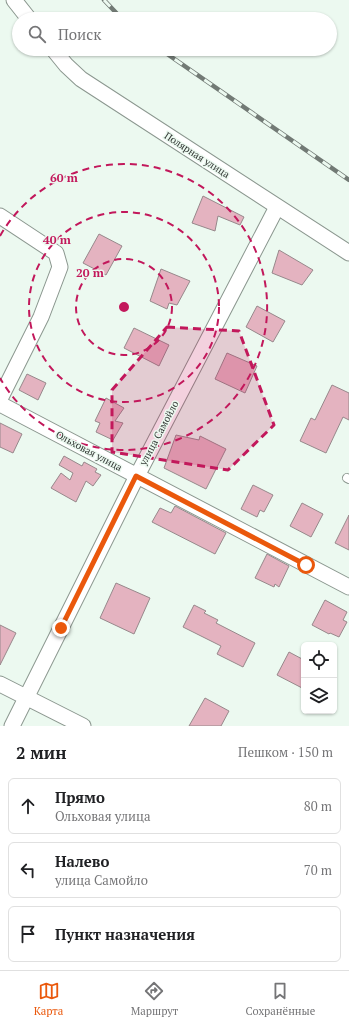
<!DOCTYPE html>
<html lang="ru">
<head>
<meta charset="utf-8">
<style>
  :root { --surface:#fff; --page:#f2f2f2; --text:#202124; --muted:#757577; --line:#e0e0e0; --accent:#ea580c }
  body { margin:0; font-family:"PT Serif",serif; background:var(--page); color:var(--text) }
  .controls { position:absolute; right:12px; bottom:12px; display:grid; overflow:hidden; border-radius:6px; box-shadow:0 1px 3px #0004 }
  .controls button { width:36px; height:36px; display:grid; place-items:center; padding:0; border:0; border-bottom:1px solid var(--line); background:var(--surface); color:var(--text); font:20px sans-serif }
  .stop { position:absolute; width:12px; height:12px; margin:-9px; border:3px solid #ea580c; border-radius:50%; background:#fff }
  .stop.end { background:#ea580c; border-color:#fff; box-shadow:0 1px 4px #0008 }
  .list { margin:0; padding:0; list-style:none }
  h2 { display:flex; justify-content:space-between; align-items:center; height:52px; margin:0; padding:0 16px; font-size:17px }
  h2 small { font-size:13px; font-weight:400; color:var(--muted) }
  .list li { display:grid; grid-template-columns:26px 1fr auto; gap:12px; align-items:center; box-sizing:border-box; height:56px; margin:0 8px 8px; padding:0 8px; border:1px solid var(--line); border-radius:6px }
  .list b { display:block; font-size:15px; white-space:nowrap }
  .list p { margin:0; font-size:13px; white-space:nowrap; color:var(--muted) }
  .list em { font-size:13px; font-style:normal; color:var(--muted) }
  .icon { flex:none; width:22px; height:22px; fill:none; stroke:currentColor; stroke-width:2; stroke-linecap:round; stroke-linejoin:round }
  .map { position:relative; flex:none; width:349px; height:726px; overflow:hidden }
  .search { position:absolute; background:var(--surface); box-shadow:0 1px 3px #0004; left:12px; right:12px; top:12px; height:44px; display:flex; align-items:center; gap:10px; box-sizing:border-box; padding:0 14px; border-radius:22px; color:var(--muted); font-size:15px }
  .sheet { height:244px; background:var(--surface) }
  nav { display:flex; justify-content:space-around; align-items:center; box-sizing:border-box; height:56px; border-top:1px solid var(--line); background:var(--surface); font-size:11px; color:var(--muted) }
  nav a { display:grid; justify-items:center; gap:2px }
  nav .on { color:var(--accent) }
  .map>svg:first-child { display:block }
  .building { fill:#e4b3c0; stroke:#97888b }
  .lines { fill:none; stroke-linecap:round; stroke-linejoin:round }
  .service-casing { stroke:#8b978f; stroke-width:10 }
  .minor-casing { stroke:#8b978f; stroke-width:17 }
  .service { stroke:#fff; stroke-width:8 }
  .minor { stroke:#fff; stroke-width:15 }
  .rail-casing { stroke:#727a75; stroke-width:4.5 }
  .rail { stroke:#ecf9f0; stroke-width:3; stroke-dasharray:9; stroke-linecap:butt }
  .route { stroke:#ea580c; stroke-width:5 }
  .marked { fill:#c2185b; fill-opacity:0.2; stroke:#c2185b; stroke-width:3; stroke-dasharray:8 5; stroke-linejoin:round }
  .ring { fill:none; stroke:#c2185b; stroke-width:2; stroke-dasharray:7 5 }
  .labels { text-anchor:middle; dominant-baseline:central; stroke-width:3; stroke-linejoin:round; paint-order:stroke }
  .street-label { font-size:10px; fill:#303532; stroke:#ecf9f0 }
  .centre { fill:#c2185b; stroke:#ecf9f0; stroke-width:2 }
  .ring-label { font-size:12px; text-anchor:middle; font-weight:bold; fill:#c2185b; stroke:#ecf9f0; stroke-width:3; stroke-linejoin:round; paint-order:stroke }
</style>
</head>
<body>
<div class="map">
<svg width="349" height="726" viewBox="0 0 349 726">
  <rect width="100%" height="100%" fill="#ecf9f0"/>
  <g class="building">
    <polygon points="203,196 244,217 240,225 218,216 215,231 192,223"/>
    <polygon points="99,234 122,246 106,275 83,263"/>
    <polygon points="279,250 313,270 302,285 272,273"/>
    <polygon points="161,269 190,281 177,305 169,303 167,309 150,301"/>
    <polygon points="257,306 285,321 273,342 246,327"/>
    <polygon points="134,328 169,345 159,366 124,348"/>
    <polygon points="227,353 257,366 245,393 215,379"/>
    <polygon points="27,374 46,383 38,400 19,390"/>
    <polygon points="332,385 349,393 349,420 343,417 326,453 300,441 311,418 315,420"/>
    <polygon points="106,398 124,408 115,421 123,423 113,440 96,432 100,423 95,421"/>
    <polygon points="0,423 22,434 13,453 0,447"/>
    <polygon points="176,435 199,440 200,436 226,449 206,489 164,468"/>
    <polygon points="64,456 82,466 84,462 97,469 95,472 101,475 93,486 86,481 76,502 51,488 61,473 70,480 73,473 59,465"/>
    <polygon points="253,485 273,495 264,512 260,510 257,517 241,509"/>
    <polygon points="302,503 323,514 311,537 290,526"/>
    <polygon points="175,506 226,533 215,554 152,522 160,508 171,513"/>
    <polygon points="349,515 349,550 335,543"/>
    <polygon points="267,554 289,566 279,587 275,584 274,587 255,578"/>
    <polygon points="116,583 150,598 134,634 100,618"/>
    <polygon points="325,600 347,612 343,620 347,622 339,637 330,633 329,634 312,625"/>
    <polygon points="194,605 206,611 204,613 218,620 216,623 255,643 243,667 217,654 221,646 183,627"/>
    <polygon points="0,625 16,633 0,665"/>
    <polygon points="289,652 304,660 304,689 277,675"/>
    <polygon points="205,698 229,711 221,726 189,726"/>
  </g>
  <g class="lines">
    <g class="service-casing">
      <polyline id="service" points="347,478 349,479"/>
    </g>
    <g class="minor-casing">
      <g id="minor">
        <polyline points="14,0 29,19"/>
        <polyline points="53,49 66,65 81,79 349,253"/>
        <polyline points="0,216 56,253 60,267 41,317 0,399"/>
        <polyline points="0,404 349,587"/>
        <polyline points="0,684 83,726"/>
        <polyline points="12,726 137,476 277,207"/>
      </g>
    </g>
    <use href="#service" class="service"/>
    <use href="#minor" class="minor"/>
    <g class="rail-casing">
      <g id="rail">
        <polyline points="104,0 122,19"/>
        <polyline points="160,49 349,180"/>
      </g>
    </g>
    <use href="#rail" class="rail"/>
  </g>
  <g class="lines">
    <polyline class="route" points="61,628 136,476 306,565"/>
  </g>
  <path class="marked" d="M167,327L239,331L274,425L228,470L112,452V390Z"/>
  <g class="ring">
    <circle cx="124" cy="307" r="48"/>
    <circle cx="124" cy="307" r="95"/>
    <path d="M0 236A143 143 0 1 1 0 378"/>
  </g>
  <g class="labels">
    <g class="street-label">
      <text transform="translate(197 155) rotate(33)">Полярная улица</text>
      <text transform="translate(159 433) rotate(-62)">улица Самойло</text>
      <text transform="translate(89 451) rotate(28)">Ольховая улица</text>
    </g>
  </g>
  <circle cx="124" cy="307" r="6" class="centre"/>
  <g class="ring-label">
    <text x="64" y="182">60 m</text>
    <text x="57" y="244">40 m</text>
    <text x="90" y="277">20 m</text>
  </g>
</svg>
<div class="controls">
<button><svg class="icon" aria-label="locate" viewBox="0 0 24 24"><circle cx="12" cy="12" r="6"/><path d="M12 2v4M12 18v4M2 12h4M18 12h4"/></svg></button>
<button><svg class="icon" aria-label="layers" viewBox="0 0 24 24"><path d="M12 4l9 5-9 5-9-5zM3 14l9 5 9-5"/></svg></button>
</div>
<div class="stop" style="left:306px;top:565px"></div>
<div class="stop end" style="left:61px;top:628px"></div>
<div class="search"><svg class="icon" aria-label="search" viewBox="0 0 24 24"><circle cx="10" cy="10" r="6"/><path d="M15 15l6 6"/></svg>Поиск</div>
</div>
<section class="sheet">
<h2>2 мин<small>Пешком · 150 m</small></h2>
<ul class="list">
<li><svg class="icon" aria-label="ahead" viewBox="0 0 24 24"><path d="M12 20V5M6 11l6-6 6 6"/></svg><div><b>Прямо</b><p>Ольховая улица</p></div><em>80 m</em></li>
<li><svg class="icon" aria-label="left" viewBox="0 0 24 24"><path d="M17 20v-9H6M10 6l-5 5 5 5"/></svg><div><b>Налево</b><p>улица Самойло</p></div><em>70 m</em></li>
<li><svg class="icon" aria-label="arrive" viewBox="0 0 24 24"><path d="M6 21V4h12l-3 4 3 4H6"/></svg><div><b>Пункт назначения</b></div></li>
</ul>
</section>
<nav>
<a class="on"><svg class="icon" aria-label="map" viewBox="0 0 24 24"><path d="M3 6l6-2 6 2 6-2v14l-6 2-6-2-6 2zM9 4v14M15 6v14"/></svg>Карта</a>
<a><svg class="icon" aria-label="directions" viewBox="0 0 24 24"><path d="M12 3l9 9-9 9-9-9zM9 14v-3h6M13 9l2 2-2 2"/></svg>Маршрут</a>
<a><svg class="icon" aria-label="saved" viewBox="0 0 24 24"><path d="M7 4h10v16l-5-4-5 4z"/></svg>Сохранённые</a>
</nav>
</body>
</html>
